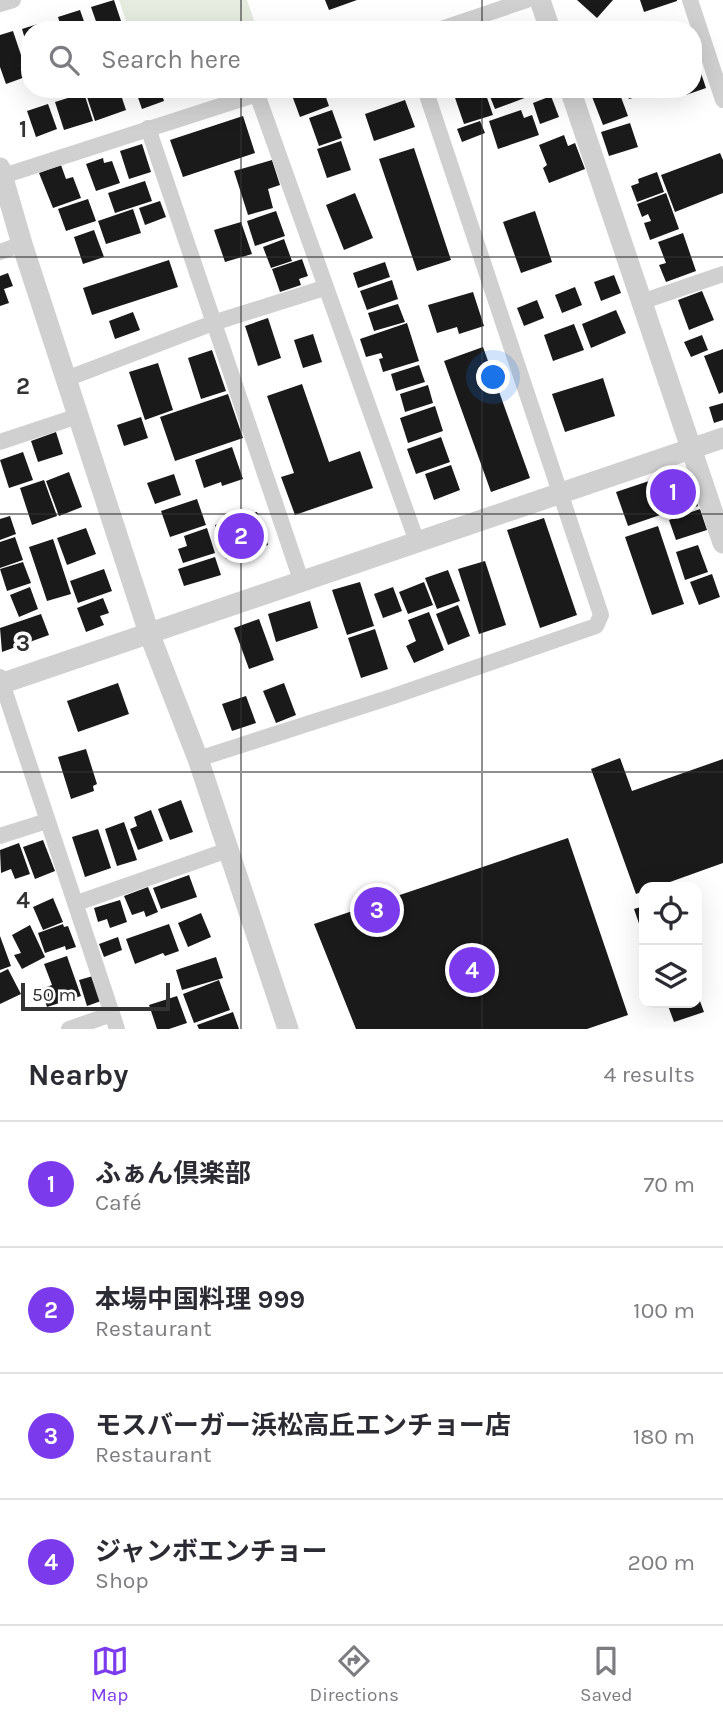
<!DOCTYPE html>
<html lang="en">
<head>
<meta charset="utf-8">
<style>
  :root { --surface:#fff; --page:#f2f2f3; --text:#2b2b33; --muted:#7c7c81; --line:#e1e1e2; --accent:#7c3aed }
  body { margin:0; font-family:Karla,"Noto Sans JP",sans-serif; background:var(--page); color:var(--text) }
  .controls { position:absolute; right:21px; bottom:21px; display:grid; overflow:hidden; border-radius:14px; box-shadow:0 7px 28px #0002 }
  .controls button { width:63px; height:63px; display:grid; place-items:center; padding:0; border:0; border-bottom:2px solid var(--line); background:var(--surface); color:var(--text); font:35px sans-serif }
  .scale { position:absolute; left:21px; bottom:18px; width:149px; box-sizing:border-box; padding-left:7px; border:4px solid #333; border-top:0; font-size:19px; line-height:24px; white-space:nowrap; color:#333; -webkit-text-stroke:5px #fff; paint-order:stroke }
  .you { position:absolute; left:494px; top:378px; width:24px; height:24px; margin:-18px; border:5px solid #fff; border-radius:50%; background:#1a73e8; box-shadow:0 0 0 10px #1a73e833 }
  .badge { display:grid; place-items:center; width:46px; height:46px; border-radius:50%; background:var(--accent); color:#fff; font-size:23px; font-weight:700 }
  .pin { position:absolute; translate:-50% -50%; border:4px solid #fff; box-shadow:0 2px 7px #0006 }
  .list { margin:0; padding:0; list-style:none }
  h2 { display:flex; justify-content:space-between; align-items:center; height:91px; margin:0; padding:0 28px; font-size:30px }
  h2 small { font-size:23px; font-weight:400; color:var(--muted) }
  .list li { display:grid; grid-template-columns:46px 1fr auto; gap:21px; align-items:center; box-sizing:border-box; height:126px; padding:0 28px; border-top:2px solid var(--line) }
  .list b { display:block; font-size:26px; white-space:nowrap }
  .list p { margin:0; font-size:23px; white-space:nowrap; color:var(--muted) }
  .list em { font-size:23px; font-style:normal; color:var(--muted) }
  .icon { flex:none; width:38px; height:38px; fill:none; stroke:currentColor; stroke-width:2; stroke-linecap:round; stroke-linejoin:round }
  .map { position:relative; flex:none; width:723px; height:1029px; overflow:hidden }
  .search { position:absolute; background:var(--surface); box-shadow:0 7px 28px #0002; left:21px; right:21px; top:21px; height:77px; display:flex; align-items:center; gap:18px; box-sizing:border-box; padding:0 24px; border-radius:28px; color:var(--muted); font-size:26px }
  .sheet { height:595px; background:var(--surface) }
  nav { display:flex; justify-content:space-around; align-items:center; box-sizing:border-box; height:98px; border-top:2px solid var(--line); background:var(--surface); font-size:19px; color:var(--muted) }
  nav a { display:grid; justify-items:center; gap:4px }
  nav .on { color:var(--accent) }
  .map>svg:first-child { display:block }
  .green { fill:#e6ecdf }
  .building { fill:#1a1a1a }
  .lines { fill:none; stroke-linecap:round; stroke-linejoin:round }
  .minor { stroke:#d0d0d0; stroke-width:16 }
  .tertiary { stroke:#d0d0d0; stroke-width:21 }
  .grid { fill:none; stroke:#333; stroke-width:2; stroke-opacity:0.55 }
  .grid-label { font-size:23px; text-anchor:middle; font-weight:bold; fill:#333; stroke:#fff; stroke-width:7; stroke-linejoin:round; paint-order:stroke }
</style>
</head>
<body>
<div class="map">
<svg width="723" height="1029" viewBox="0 0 723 1029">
  <rect width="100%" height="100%" fill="#fff"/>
  <polygon class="green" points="119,0 247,0 256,26 244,30 129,30"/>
  <g class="building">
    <polygon points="114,0 124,30 99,30 91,7"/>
    <polygon points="325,0 357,0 329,10"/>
    <polygon points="577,0 613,0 597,18"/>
    <polygon points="640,0 677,0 677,1 644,12"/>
    <polygon points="80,10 87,30 62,30 58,17"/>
    <polygon points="299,21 303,30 276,30 276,29"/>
    <polygon points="44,22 47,30 30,30 29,52 22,29"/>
    <polygon points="13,31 28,76 6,84 0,67 0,35"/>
    <polygon points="697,61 706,88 686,95 684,89 693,89 693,63"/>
    <polygon points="99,89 119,89 126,110 95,121 86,94"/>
    <polygon points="135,89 160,89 164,101 142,109"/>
    <polygon points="323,89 329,106 300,117 290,90"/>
    <polygon points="462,89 484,89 493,115 464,124 453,92"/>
    <polygon points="487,89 537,89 538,93 495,109"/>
    <polygon points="589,89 618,89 628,116 603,125"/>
    <polygon points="625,89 659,89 660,90 629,99"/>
    <polygon points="84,93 93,121 64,130 55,102"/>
    <polygon points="551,96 559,117 540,124 533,103"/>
    <polygon points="405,100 415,127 374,141 365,114"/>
    <polygon points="48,104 57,129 36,137 27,111"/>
    <polygon points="332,110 342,138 319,146 309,118"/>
    <polygon points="521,110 524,118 532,115 539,135 498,149 489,121"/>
    <polygon points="243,116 255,153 183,177 170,140"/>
    <polygon points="480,121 485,133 462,142 457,129"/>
    <polygon points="630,123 638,147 609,156 601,132"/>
    <polygon points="564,135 568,146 575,143 585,169 549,183 543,168 547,165 539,145"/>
    <polygon points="341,141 351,170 327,178 317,149"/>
    <polygon points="142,144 151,172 129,179 120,151"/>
    <polygon points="414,148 451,260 417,271 379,159"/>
    <polygon points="720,153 723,160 723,193 675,212 661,175"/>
    <polygon points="103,158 104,163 112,161 120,183 96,191 86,164"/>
    <polygon points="272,160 280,185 268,189 273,208 248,215 234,171"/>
    <polygon points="61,165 66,179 73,177 81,198 53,208 39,173"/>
    <polygon points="657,172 664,192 637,202 631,186 639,183 638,179"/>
    <polygon points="145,181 152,201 115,213 108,193"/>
    <polygon points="355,193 373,238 344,250 326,205"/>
    <polygon points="666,193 679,229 650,240 644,223 651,221 648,214 642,217 637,204"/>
    <polygon points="88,199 96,221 66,231 58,209"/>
    <polygon points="160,201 166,217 145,225 139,208"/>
    <polygon points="133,209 141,233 106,244 98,221"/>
    <polygon points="276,211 285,236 255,246 247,221"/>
    <polygon points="535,211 552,262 521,273 503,222"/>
    <polygon points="241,222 252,254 225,262 214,230"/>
    <polygon points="94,230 104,257 83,264 74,237"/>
    <polygon points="683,233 696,271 666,282 659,265 666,263 658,242"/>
    <polygon points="284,239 292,261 271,268 263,247"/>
    <polygon points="302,259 308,276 299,279 301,285 280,292 272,269"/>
    <polygon points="169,260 178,287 92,315 83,288"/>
    <polygon points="385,262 390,277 358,288 353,273"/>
    <polygon points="8,273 13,286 4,289 9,303 0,306 0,276"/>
    <polygon points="614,275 621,293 601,301 594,282"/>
    <polygon points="392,280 398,299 367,310 360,291"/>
    <polygon points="575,287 582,305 562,313 555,295"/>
    <polygon points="702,291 714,320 689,330 678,300"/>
    <polygon points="473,292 484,326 459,334 457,327 437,333 428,305"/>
    <polygon points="537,300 544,318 524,326 517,308"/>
    <polygon points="398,304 405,322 374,331 368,313"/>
    <polygon points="616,310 626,333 591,348 582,324"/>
    <polygon points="133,312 140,330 115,339 109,321"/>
    <polygon points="268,318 281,358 258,366 245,326"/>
    <polygon points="407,323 419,361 383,372 379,359 383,358 381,353 366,357 360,339"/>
    <polygon points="574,324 584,350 553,361 544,335"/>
    <polygon points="313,334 322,362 303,368 294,340"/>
    <polygon points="702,335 708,350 691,357 684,342"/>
    <polygon points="483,347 530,478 491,492 444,361"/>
    <polygon points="723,349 723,392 719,394 704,356"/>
    <polygon points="212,350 226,391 201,399 188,358"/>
    <polygon points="158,363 173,410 145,420 129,372"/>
    <polygon points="419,365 425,382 396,391 391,374"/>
    <polygon points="603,378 615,416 565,432 552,394"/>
    <polygon points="302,384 329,462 360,451 373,488 295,515 281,477 294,473 267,396"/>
    <polygon points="428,385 433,403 405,412 400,394"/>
    <polygon points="228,394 243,438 175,461 160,417"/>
    <polygon points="723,403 723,420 714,423 709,407"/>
    <polygon points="435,406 443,431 408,443 400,418"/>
    <polygon points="141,417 148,438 124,446 117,425"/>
    <polygon points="56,432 63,454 38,462 31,441"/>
    <polygon points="441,437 450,462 416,474 407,449"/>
    <polygon points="232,447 243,479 222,486 221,482 204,488 195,460"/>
    <polygon points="23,452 33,480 9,488 0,460"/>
    <polygon points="451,465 460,490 434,500 425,474"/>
    <polygon points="69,472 82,507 59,516 46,481"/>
    <polygon points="174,474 181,495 155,504 147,483"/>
    <polygon points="674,474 681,495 693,490 698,506 672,515 659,479"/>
    <polygon points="44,480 57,516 32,525 20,488"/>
    <polygon points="652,480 663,514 628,526 616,492"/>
    <polygon points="197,499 206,525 170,537 161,511"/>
    <polygon points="700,509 707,530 676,540 669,520"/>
    <polygon points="257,512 268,545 226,559 215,525"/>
    <polygon points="10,516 16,534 0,540 0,519"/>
    <polygon points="544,518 577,615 540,628 507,530"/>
    <polygon points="658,526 684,604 652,615 625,537"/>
    <polygon points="86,528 96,554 67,565 57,538"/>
    <polygon points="207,528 215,553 183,563 178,549 187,546 184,536"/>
    <polygon points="15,537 23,560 0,568 0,542"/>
    <polygon points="53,539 71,594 47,601 29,547"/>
    <polygon points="698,545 708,572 685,580 676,552"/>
    <polygon points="215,557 221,575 184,586 178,569"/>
    <polygon points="485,561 506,625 479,634 458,569"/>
    <polygon points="23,562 31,583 7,591 0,569"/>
    <polygon points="104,569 112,591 78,603 70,581"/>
    <polygon points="448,570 460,601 437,609 425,578"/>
    <polygon points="712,574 720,597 699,605 690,582"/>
    <polygon points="360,582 374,626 347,635 332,590"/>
    <polygon points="424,582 433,605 408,614 399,592"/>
    <polygon points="30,587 38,609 19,617 10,595"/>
    <polygon points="393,587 402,611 383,618 374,594"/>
    <polygon points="103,598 109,613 100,616 104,625 86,632 77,608"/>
    <polygon points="310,601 318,628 276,642 268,614"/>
    <polygon points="458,605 470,636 448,645 436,614"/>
    <polygon points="429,612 444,650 414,663 406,646 416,641 408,620"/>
    <polygon points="41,614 49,635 2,652 0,628"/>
    <polygon points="259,619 274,660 249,669 234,628"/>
    <polygon points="375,629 388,669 361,678 348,638"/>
    <polygon points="118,683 129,714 78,732 67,701"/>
    <polygon points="284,683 296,715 276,723 263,691"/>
    <polygon points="246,696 256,723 232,731 222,704"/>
    <polygon points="86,749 97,784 93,786 94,791 71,799 58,757"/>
    <polygon points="620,758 632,791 723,759 723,863 656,887 644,887 644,891 636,894 591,769"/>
    <polygon points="181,800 193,832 170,840 158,809"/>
    <polygon points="151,810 163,841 138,850 130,829 137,826 134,817"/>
    <polygon points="124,822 137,860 117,866 105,829"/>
    <polygon points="98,829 111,868 85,877 72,837"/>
    <polygon points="568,838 628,1015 587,1029 356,1029 314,924"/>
    <polygon points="43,840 55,871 35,879 23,847"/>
    <polygon points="19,843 30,874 15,879 11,869 1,873 0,850"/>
    <polygon points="189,875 197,897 161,909 153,888"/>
    <polygon points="148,887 158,912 146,917 144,911 132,915 124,896"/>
    <polygon points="53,898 63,922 43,930 33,907"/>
    <polygon points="120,900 127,922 110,928 107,919 98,922 94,908"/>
    <polygon points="644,906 644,938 634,909"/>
    <polygon points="201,913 211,937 188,947 178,923"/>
    <polygon points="63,924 64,927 68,926 76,947 66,950 65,946 45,953 38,933"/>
    <polygon points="169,924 179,951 165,956 163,953 135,964 126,939"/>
    <polygon points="30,925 45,957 22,969 14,955 21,953 12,935"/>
    <polygon points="0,936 11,966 0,970"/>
    <polygon points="118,937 122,950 104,957 99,944"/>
    <polygon points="67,956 81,996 47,1007 41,989 52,985 44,964"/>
    <polygon points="216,957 223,978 182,990 176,970"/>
    <polygon points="8,969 21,994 0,1004 0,973"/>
    <polygon points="93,976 101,1001 87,1006 79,980"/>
    <polygon points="219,980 230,1010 194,1023 183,994"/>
    <polygon points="697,993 704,1012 674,1022 667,1003 697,1003"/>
    <polygon points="177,996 187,1023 169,1029 157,1029 149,1005"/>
    <polygon points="233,1012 239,1029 199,1029 197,1025"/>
  </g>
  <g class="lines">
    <g class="minor">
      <polyline points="690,0 723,100"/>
      <polyline points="0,4 13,0"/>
      <polyline points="438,30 527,0"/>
      <polyline points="148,128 302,583"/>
      <polyline points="3,176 257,94 417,542"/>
      <polyline points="0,252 22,244"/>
      <polyline points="641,302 723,274"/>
      <polyline points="66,379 213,323 324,288"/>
      <polyline points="0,442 78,416"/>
      <polyline points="0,677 117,1029"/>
      <polyline points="198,759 391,697 596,626 601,615 425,89"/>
      <polyline points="0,836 47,821"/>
      <polyline points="77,903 228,850"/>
      <polyline points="69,1029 112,1014"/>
    </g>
    <g class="tertiary">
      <polyline points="540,0 550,30"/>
      <polyline points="570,89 723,543"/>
      <polyline points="0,168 22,244 149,633 198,759 288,1029"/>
      <polyline points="0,684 723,438"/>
    </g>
  </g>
  <path class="grid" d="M241,0V30M482,0V30M241,89V1029M482,89V1029M0,257H723M0,514H723M0,772H723"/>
  <g class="grid-label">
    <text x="23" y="137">1</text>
    <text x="23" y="394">2</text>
    <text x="23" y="651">3</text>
    <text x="23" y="908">4</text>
  </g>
</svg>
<div class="controls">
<button><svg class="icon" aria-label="locate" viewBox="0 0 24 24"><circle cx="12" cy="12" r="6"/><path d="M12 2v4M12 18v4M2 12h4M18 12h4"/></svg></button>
<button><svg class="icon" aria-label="layers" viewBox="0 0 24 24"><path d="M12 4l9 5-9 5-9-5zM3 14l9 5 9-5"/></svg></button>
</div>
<div class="scale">50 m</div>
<div class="you"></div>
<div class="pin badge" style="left:673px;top:492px">1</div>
<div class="pin badge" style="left:241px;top:536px">2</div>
<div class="pin badge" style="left:377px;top:910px">3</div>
<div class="pin badge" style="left:472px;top:970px">4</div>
<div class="search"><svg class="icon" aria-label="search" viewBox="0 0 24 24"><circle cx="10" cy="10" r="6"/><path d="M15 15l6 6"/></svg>Search here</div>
</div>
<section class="sheet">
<h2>Nearby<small>4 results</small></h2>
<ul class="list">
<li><span class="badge">1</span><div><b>ふぁん倶楽部</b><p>Café</p></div><em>70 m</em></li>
<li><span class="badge">2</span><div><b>本場中国料理 999</b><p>Restaurant</p></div><em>100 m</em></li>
<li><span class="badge">3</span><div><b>モスバーガー浜松高丘エンチョー店</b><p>Restaurant</p></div><em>180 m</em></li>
<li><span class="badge">4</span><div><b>ジャンボエンチョー</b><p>Shop</p></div><em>200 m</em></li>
</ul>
</section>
<nav>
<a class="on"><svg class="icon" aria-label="map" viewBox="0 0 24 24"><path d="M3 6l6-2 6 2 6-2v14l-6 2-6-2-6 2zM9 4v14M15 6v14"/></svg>Map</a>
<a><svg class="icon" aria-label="directions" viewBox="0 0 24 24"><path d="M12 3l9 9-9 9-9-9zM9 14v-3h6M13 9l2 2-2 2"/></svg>Directions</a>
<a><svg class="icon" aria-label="saved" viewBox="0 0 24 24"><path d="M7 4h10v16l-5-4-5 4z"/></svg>Saved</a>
</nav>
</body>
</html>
